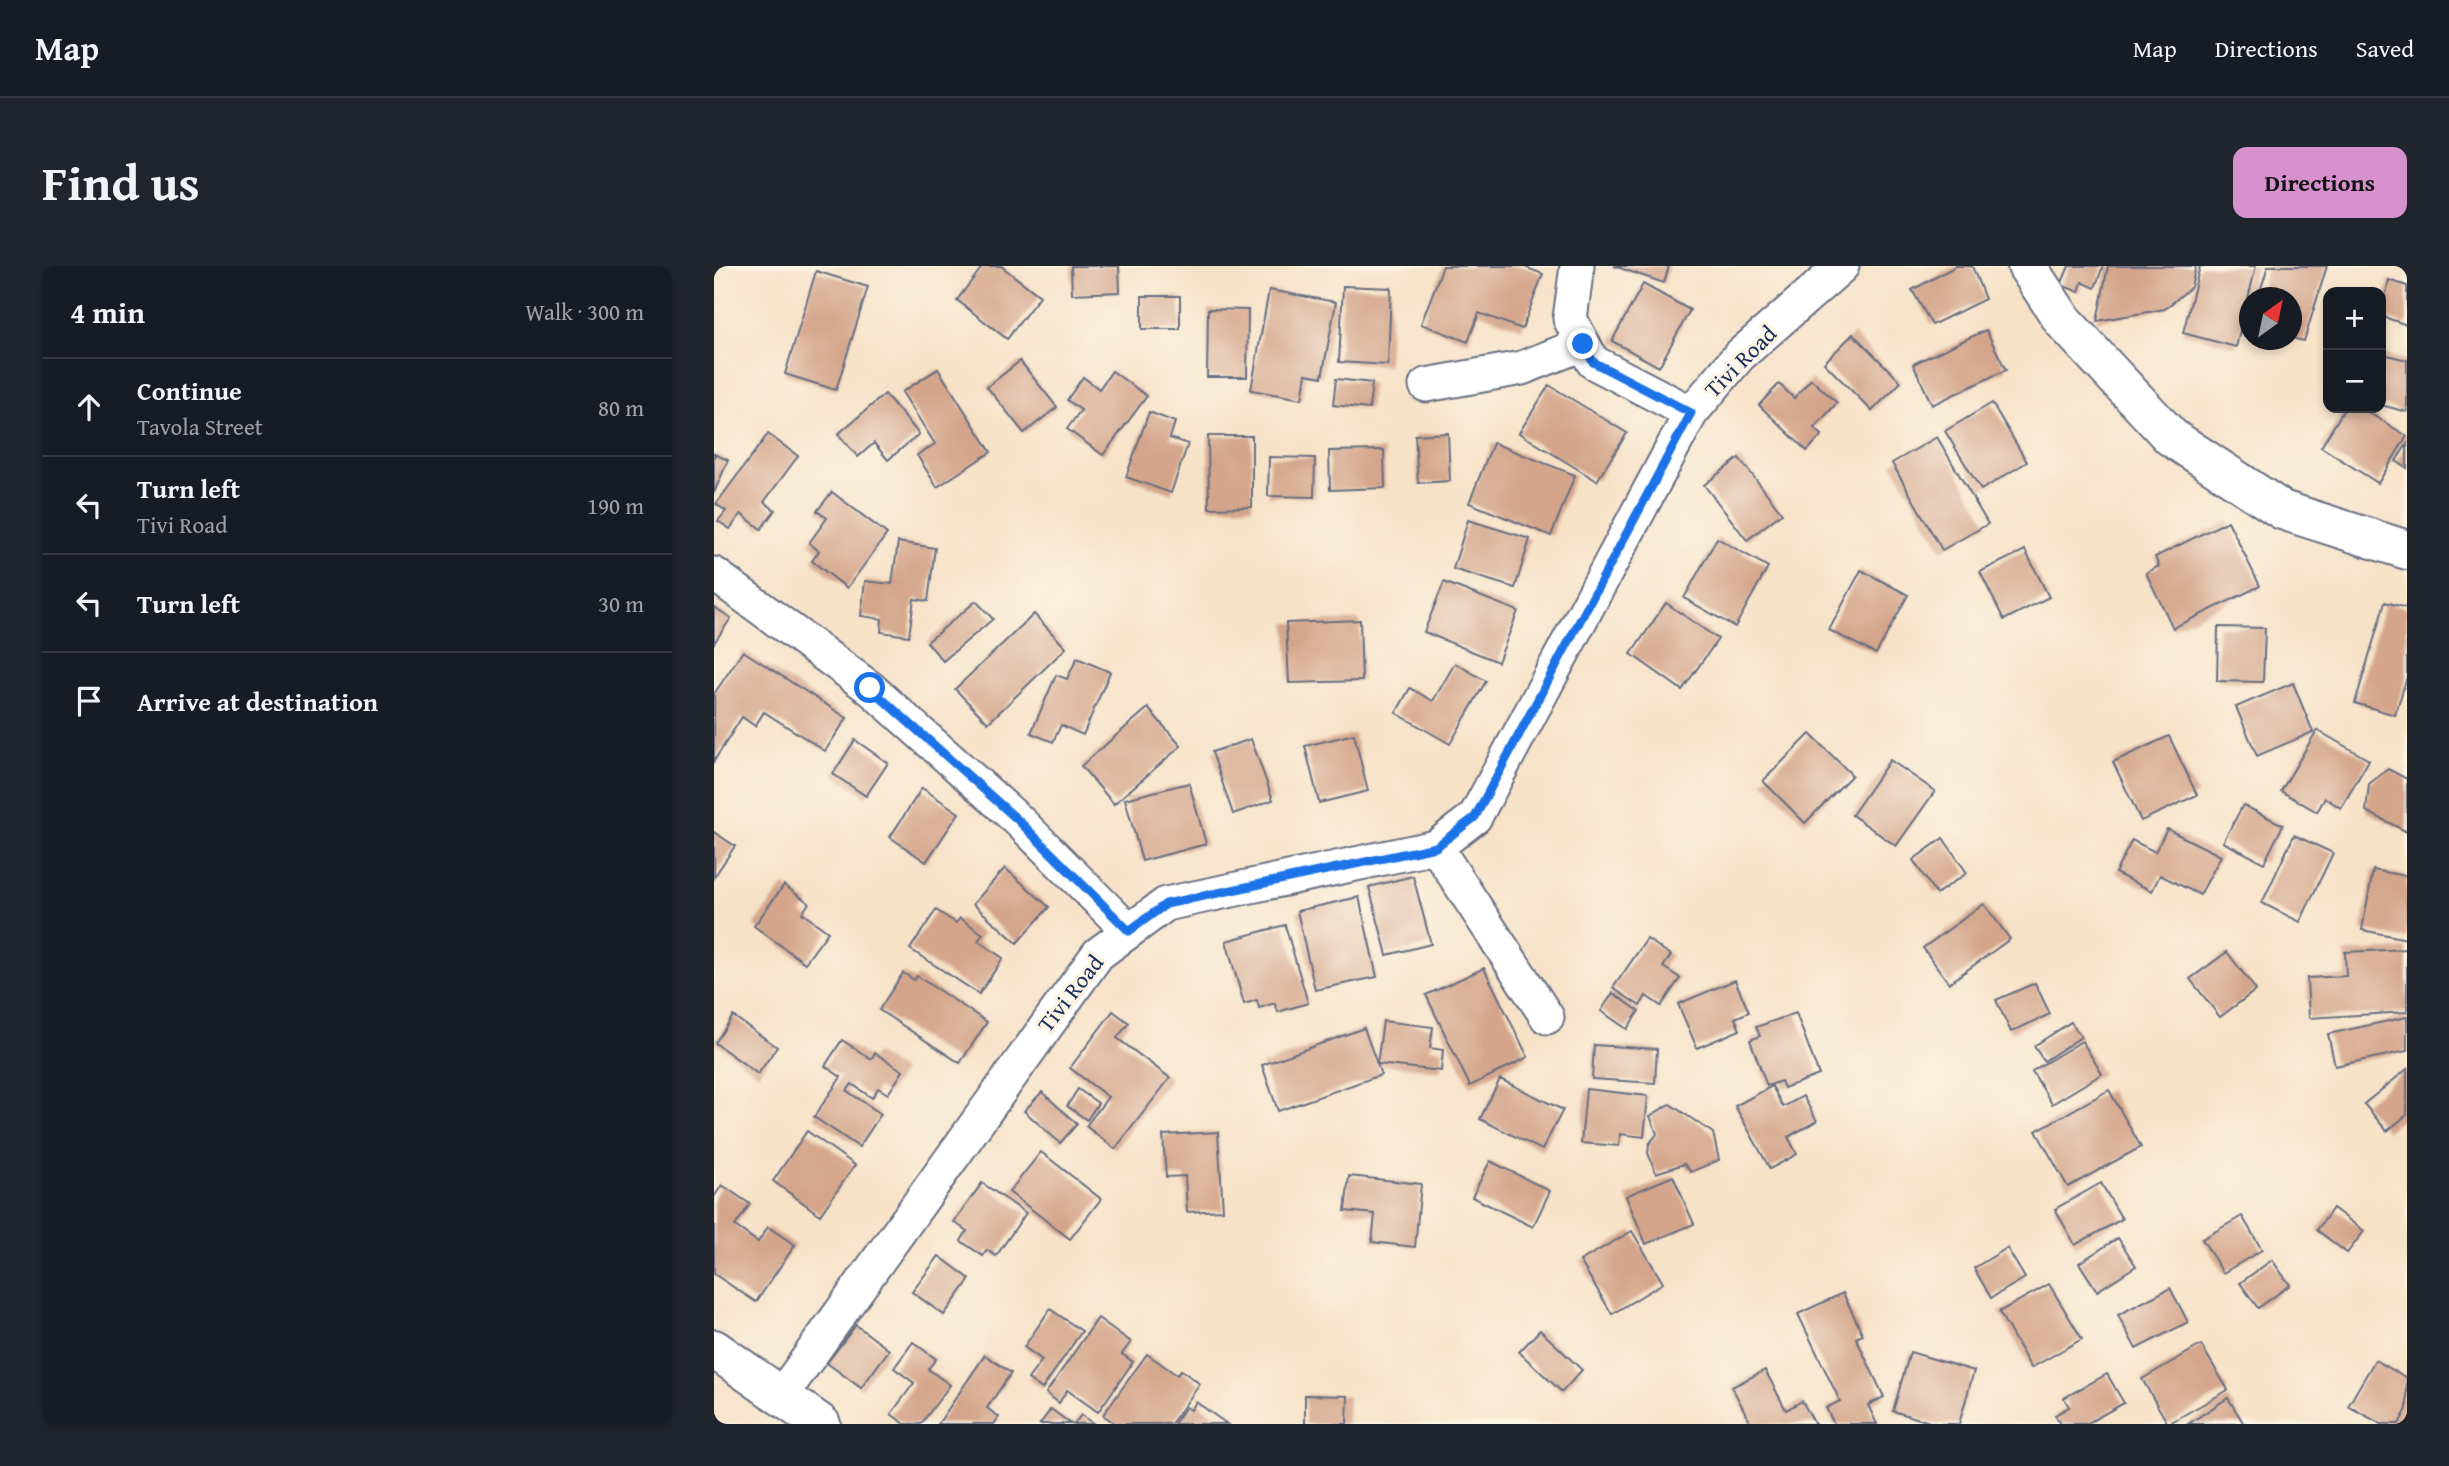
<!DOCTYPE html>
<html lang="en">
<head>
<meta charset="utf-8">
<style>
  :root { --surface:#171b24; --page:#20242c; --text:#f1f3f6; --muted:#9ea1a6; --line:#363941; --accent:#d690ce }
  body { margin:0; font-family:"Gentium Book Plus",serif; background:var(--page); color:var(--text) }
  .controls { position:absolute; right:21px; top:21px; display:grid; overflow:hidden; border-radius:14px; box-shadow:0 4px 10px #0003 }
  .controls button { width:63px; height:63px; display:grid; place-items:center; padding:0; border:0; border-bottom:2px solid var(--line); background:var(--surface); color:var(--text); font:35px sans-serif }
  .compass { position:absolute; left:1525px; top:21px; width:63px; height:63px; border-radius:50%; background:var(--surface); box-shadow:0 4px 10px #0003; rotate:33deg }
  .stop { position:absolute; width:21px; height:21px; margin:-16px; border:5px solid #1a73e8; border-radius:50%; background:#fff }
  .stop.end { background:#1a73e8; border-color:#fff; box-shadow:0 2px 7px #0008 }
  .list { margin:0; padding:0; list-style:none }
  h2 { display:flex; justify-content:space-between; align-items:center; height:91px; margin:0; padding:0 28px; font-size:30px }
  h2 small { font-size:23px; font-weight:400; color:var(--muted) }
  .list li { display:grid; grid-template-columns:46px 1fr auto; gap:21px; align-items:center; box-sizing:border-box; height:98px; padding:0 28px; border-top:2px solid var(--line) }
  .list b { display:block; font-size:26px; white-space:nowrap }
  .list p { margin:0; font-size:23px; white-space:nowrap; color:var(--muted) }
  .list em { font-size:23px; font-style:normal; color:var(--muted) }
  .icon { flex:none; width:38px; height:38px; fill:none; stroke:currentColor; stroke-width:2; stroke-linecap:round; stroke-linejoin:round }
  .map { position:relative; flex:none; width:1693px; height:1158px; overflow:hidden; border-radius:14px }
  header { display:flex; align-items:center; gap:42px; box-sizing:border-box; height:98px; padding:0 35px; background:var(--surface); border-bottom:2px solid var(--line) }
  header strong { font-size:33px }
  nav { display:flex; gap:38px; margin-inline-start:auto; font-size:24px }
  .intro { display:flex; align-items:center; justify-content:space-between; box-sizing:border-box; height:168px; padding:0 42px }
  h1 { margin:0; font-size:49px }
  .button { padding:18px 32px; border-radius:14px; background:var(--accent); color:#111; font-size:24px; font-weight:700 }
  main { display:flex; gap:42px; padding:0 42px }
  aside { flex:1; background:var(--surface); border-radius:14px; box-shadow:0 4px 10px #0003 }
  .map>svg:first-child { display:block }
  .building { fill:#d4a58b }
  .lines { fill:none; stroke-linecap:round; stroke-linejoin:round }
  .minor-casing { stroke:#686e83; stroke-width:37 }
  .tertiary-casing { stroke:#686e83; stroke-width:42 }
  .minor { stroke:#fff; stroke-width:33 }
  .tertiary { stroke:#fff; stroke-width:38 }
  .route { stroke:#1a73e8; stroke-width:9 }
  .labels { text-anchor:middle; dominant-baseline:central; stroke-width:7; stroke-linejoin:round; paint-order:stroke }
  .street-label { font-size:23px; fill:#1b2f5e; stroke:#fcf5e5 }
</style>
</head>
<body>
<header>
<strong>Map</strong>
<nav><a>Map</a><a>Directions</a><a>Saved</a></nav>
</header>
<div class="intro"><h1>Find us</h1><a class="button">Directions</a></div>
<main>
<aside>
<h2>4 min<small>Walk · 300 m</small></h2>
<ul class="list">
<li><svg class="icon" aria-label="ahead" viewBox="0 0 24 24"><path d="M12 20V5M6 11l6-6 6 6"/></svg><div><b>Continue</b><p>Tavola Street</p></div><em>80 m</em></li>
<li><svg class="icon" aria-label="left" viewBox="0 0 24 24"><path d="M17 20v-9H6M10 6l-5 5 5 5"/></svg><div><b>Turn left</b><p>Tivi Road</p></div><em>190 m</em></li>
<li><svg class="icon" aria-label="left" viewBox="0 0 24 24"><path d="M17 20v-9H6M10 6l-5 5 5 5"/></svg><div><b>Turn left</b></div><em>30 m</em></li>
<li><svg class="icon" aria-label="arrive" viewBox="0 0 24 24"><path d="M6 21V4h12l-3 4 3 4H6"/></svg><div><b>Arrive at destination</b></div></li>
</ul>
</aside>
<div class="map">
<svg width="1693" height="1158" viewBox="0 0 1693 1158">
  <rect width="100%" height="100%" fill="#fcf5e5"/>
  <filter id="ink" filterUnits="userSpaceOnUse"><feTurbulence type="fractalNoise" baseFrequency=".0143" numOctaves="2"/><feDisplacementMap in="SourceGraphic" scale="14" xChannelSelector="R" yChannelSelector="G"/><feConvolveMatrix kernelMatrix="1 2 1 2 8 2 1 2 1" color-interpolation-filters="sRGB"/></filter>
  <filter id="wash" filterUnits="userSpaceOnUse"><feTurbulence type="fractalNoise" baseFrequency=".00686" numOctaves="4" result="noise"/><feDisplacementMap in="SourceGraphic" scale="28" xChannelSelector="R" yChannelSelector="G"/><feGaussianBlur stdDeviation="1.57" result="paint"/><feColorMatrix in="noise" values="0 0 0 0 0 0 0 0 0 0 0 0 0 0 0 0 0 1.4 0 .05"/><feComposite in="paint" operator="in"/></filter>
  <g filter="url(#wash)">
    <rect width="100%" height="100%" fill="#f6e2c7"/>
    <g id="blocks">
      <g class="building">
        <polygon points="269,0 287,0 326,30 293,73 243,34"/>
        <polygon points="357,0 405,0 406,26 358,28"/>
        <polygon points="729,0 808,0 829,8 808,63 765,47 754,76 707,58"/>
        <polygon points="900,0 955,0 950,17"/>
        <polygon points="1242,0 1258,0 1271,33 1218,59 1198,24"/>
        <polygon points="1355,0 1389,0 1381,22 1368,16 1365,26 1347,19"/>
        <polygon points="1394,0 1482,0 1477,21 1451,43 1383,55"/>
        <polygon points="1486,0 1542,0 1522,81 1469,67"/>
        <polygon points="1554,0 1613,0 1590,75 1577,72 1577,32 1544,32"/>
        <polygon points="102,5 154,21 122,124 71,108"/>
        <polygon points="1675,14 1693,20 1693,59 1667,50"/>
        <polygon points="929,18 976,44 945,101 898,75"/>
        <polygon points="629,20 677,22 674,99 625,96"/>
        <polygon points="555,24 622,36 608,111 592,108 588,133 537,124"/>
        <rect x="428" y="30" width="38" height="33"/>
        <polygon points="494,43 534,44 533,111 493,111"/>
        <polygon points="1272,64 1292,104 1218,139 1199,98"/>
        <polygon points="1139,68 1187,116 1158,145 1110,97"/>
        <polygon points="1669,88 1693,94 1693,146 1667,139"/>
        <polygon points="306,95 343,141 310,167 273,121"/>
        <polygon points="224,103 277,186 223,221 203,189 221,178 188,126"/>
        <polygon points="398,105 433,130 389,189 353,163 367,144 353,134 369,111 385,123"/>
        <polygon points="622,113 658,117 655,143 619,139"/>
        <polygon points="1097,113 1123,137 1100,162 1108,169 1093,185 1045,139 1065,118 1080,132"/>
        <polygon points="835,119 913,167 883,215 805,167"/>
        <polygon points="171,128 205,168 174,194 160,177 144,191 124,168"/>
        <polygon points="1278,137 1313,196 1267,224 1231,165"/>
        <polygon points="1631,142 1647,142 1693,170 1664,217 1607,181"/>
        <polygon points="435,146 461,156 456,172 474,178 457,227 412,211"/>
        <polygon points="734,167 736,215 704,217 701,169"/>
        <polygon points="54,168 84,190 50,236 61,244 47,263 27,248 16,263 4,255 12,245 2,238"/>
        <polygon points="494,170 538,170 538,241 495,242"/>
        <polygon points="1223,171 1274,258 1228,284 1178,197"/>
        <polygon points="779,177 861,209 837,270 755,237"/>
        <polygon points="1693,178 1693,202 1682,195"/>
        <polygon points="670,184 671,222 616,224 615,185"/>
        <polygon points="0,188 14,194 0,227"/>
        <polygon points="555,191 601,192 600,231 554,230"/>
        <polygon points="1025,192 1068,247 1033,274 990,219"/>
        <polygon points="118,226 173,268 133,322 98,295 105,285 95,277 113,252 103,245"/>
        <polygon points="754,254 816,273 801,322 739,303"/>
        <polygon points="1514,255 1546,320 1459,362 1432,307 1445,300 1441,291"/>
        <polygon points="1003,272 1054,301 1021,361 970,332"/>
        <polygon points="184,276 221,282 214,335 200,333 195,370 167,366 168,353 147,350 151,315 178,318"/>
        <polygon points="1311,284 1335,331 1290,354 1266,306"/>
        <polygon points="1147,304 1194,329 1162,388 1115,364"/>
        <polygon points="730,316 804,345 784,396 710,366"/>
        <polygon points="262,335 279,353 229,395 213,376"/>
        <polygon points="1671,336 1693,342 1693,411 1681,449 1641,437"/>
        <polygon points="952,337 1004,373 968,424 917,388"/>
        <polygon points="0,341 17,352 0,377"/>
        <polygon points="320,348 352,382 274,457 241,423"/>
        <polygon points="646,354 648,415 575,417 572,357"/>
        <polygon points="1504,361 1551,362 1549,416 1503,415"/>
        <polygon points="29,385 133,452 111,485 50,446 41,460 28,451 0,495 0,428"/>
        <polygon points="363,392 396,406 369,469 347,459 339,476 317,467 342,409 353,413"/>
        <polygon points="741,397 772,415 736,478 682,447 696,422 719,435"/>
        <polygon points="1579,417 1599,466 1543,490 1522,441"/>
        <polygon points="434,442 467,480 400,538 367,500"/>
        <polygon points="1603,464 1655,494 1627,542 1611,532 1603,546 1567,525"/>
        <polygon points="640,468 654,525 605,537 591,480"/>
        <polygon points="1096,468 1138,509 1091,557 1049,515"/>
        <polygon points="1455,470 1483,529 1427,555 1399,496"/>
        <polygon points="537,473 559,534 519,548 498,486"/>
        <polygon points="141,474 174,497 152,530 119,508"/>
        <polygon points="1176,494 1221,525 1182,580 1138,549"/>
        <polygon points="1674,503 1693,513 1693,566 1652,545 1655,518"/>
        <polygon points="475,517 492,578 428,595 411,533"/>
        <polygon points="208,522 245,547 212,596 176,571"/>
        <polygon points="1529,539 1569,559 1550,597 1509,576"/>
        <polygon points="1453,563 1507,590 1486,629 1446,609 1438,625 1401,607 1418,574 1441,586"/>
        <polygon points="0,566 21,580 0,611"/>
        <polygon points="1580,569 1619,587 1586,656 1548,637"/>
        <polygon points="1229,572 1253,607 1222,628 1199,594"/>
        <polygon points="291,602 335,641 303,677 259,638"/>
        <polygon points="1659,604 1693,610 1693,673 1648,664"/>
        <polygon points="699,610 717,678 673,689 655,621"/>
        <polygon points="70,619 95,637 88,647 114,666 91,697 40,660"/>
        <polygon points="645,631 663,711 601,724 583,645"/>
        <polygon points="1270,638 1296,673 1235,717 1209,682"/>
        <polygon points="222,644 242,657 246,652 269,668 264,675 289,692 265,728 196,683"/>
        <polygon points="571,659 594,737 564,746 561,737 545,742 543,734 530,738 512,675"/>
        <polygon points="933,673 957,689 949,701 966,712 947,740 932,730 926,740 899,722"/>
        <polygon points="1693,683 1693,746 1595,752 1593,712 1632,710 1631,686"/>
        <polygon points="1513,686 1542,724 1506,751 1476,713"/>
        <polygon points="770,702 814,791 756,820 712,729"/>
        <polygon points="189,707 200,714 203,710 273,756 246,797 165,744"/>
        <polygon points="1021,714 1035,746 1021,752 1026,764 983,782 964,738"/>
        <polygon points="1321,717 1336,748 1297,766 1282,734"/>
        <polygon points="899,727 925,745 913,763 887,745"/>
        <polygon points="399,745 415,757 403,772 456,812 401,883 372,860 394,831 356,802"/>
        <polygon points="1082,747 1105,809 1070,822 1067,815 1053,820 1036,774 1046,770 1042,761"/>
        <polygon points="19,750 63,781 44,808 1,777"/>
        <polygon points="1693,751 1693,785 1621,800 1614,768"/>
        <polygon points="669,755 719,761 716,782 729,784 727,805 663,798 667,809 564,845 548,799 650,762 663,798"/>
        <polygon points="1357,756 1367,771 1330,795 1320,780"/>
        <polygon points="128,774 157,793 161,787 189,805 174,828 164,822 158,832 138,818 133,825 167,848 145,881 100,851 127,811 111,800"/>
        <polygon points="1368,775 1388,808 1338,838 1318,805"/>
        <polygon points="880,779 943,783 941,817 878,813"/>
        <polygon points="1693,803 1693,849 1673,865 1650,838"/>
        <polygon points="786,813 849,844 828,884 766,853"/>
        <polygon points="1058,820 1069,841 1089,830 1103,855 1074,871 1083,888 1056,903 1021,840"/>
        <polygon points="364,823 384,837 373,854 353,840"/>
        <polygon points="872,823 934,830 930,871 906,868 905,880 867,877"/>
        <polygon points="1395,824 1427,881 1354,921 1322,865"/>
        <polygon points="328,826 363,858 346,877 310,845"/>
        <polygon points="956,838 999,867 1005,894 977,906 970,898 942,907 934,887 935,878 943,868 936,850"/>
        <polygon points="93,865 141,899 106,949 59,915"/>
        <polygon points="504,866 509,944 473,946 471,910 452,911 449,869"/>
        <polygon points="327,886 387,933 356,973 295,926"/>
        <polygon points="776,895 836,925 819,961 758,931"/>
        <polygon points="635,910 707,918 701,981 658,976 661,948 631,945"/>
        <polygon points="959,910 980,958 932,978 912,930"/>
        <polygon points="268,917 312,947 282,990 273,984 269,990 247,975 253,965 240,956"/>
        <polygon points="1387,917 1408,953 1361,979 1341,943"/>
        <polygon points="8,919 36,938 21,960 44,976 54,961 81,979 42,1036 0,1008 0,931"/>
        <polygon points="1619,942 1650,965 1633,987 1603,964"/>
        <polygon points="1528,950 1548,984 1509,1007 1488,973"/>
        <polygon points="918,965 949,1017 898,1048 866,995"/>
        <polygon points="1404,972 1422,1000 1383,1025 1365,997"/>
        <polygon points="1293,982 1311,1012 1277,1032 1260,1002"/>
        <polygon points="225,990 256,1013 230,1049 198,1026"/>
        <polygon points="1558,994 1576,1019 1544,1042 1526,1017"/>
        <polygon points="1335,1018 1368,1073 1317,1102 1285,1046"/>
        <polygon points="1456,1022 1474,1056 1422,1083 1404,1049"/>
        <polygon points="1129,1027 1149,1069 1142,1072 1170,1131 1154,1139 1163,1158 1120,1158 1112,1142 1126,1135 1084,1048"/>
        <polygon points="336,1043 368,1065 328,1123 314,1113 328,1094 310,1081"/>
        <polygon points="384,1052 417,1076 408,1088 419,1096 384,1146 353,1124 345,1137 332,1127"/>
        <polygon points="142,1059 175,1084 147,1122 113,1097"/>
        <polygon points="826,1064 868,1104 848,1126 805,1086"/>
        <polygon points="199,1076 222,1093 214,1103 236,1119 207,1158 191,1158 177,1148 200,1117 180,1102"/>
        <polygon points="1487,1079 1514,1124 1454,1158 1428,1113"/>
        <polygon points="1196,1086 1260,1105 1245,1158 1222,1158 1179,1145"/>
        <polygon points="433,1088 463,1109 467,1104 486,1118 457,1158 402,1158 389,1149"/>
        <polygon points="271,1089 297,1107 273,1142 285,1151 280,1158 224,1158"/>
        <polygon points="1661,1094 1693,1112 1693,1143 1685,1158 1667,1158 1634,1140"/>
        <polygon points="1051,1104 1072,1144 1088,1135 1101,1158 1037,1158 1018,1121"/>
        <polygon points="1393,1108 1410,1137 1372,1158 1346,1158 1341,1149 1355,1141 1350,1132"/>
        <polygon points="591,1129 634,1130 633,1158 591,1158"/>
        <polygon points="1514,1132 1530,1158 1474,1158"/>
        <polygon points="482,1136 513,1158 460,1158 472,1141 477,1144"/>
        <polygon points="337,1143 357,1158 326,1158"/>
        <polygon points="367,1149 380,1158 360,1158"/>
      </g>
    </g>
  </g>
  <g filter="url(#ink)">
    <use href="#blocks" fill-opacity="0" stroke="#686e83" stroke-width="2"/>
    <g class="lines">
      <g class="minor-casing">
        <g id="minor">
          <polyline points="863,0 856,53 879,96 977,147"/>
          <polyline points="712,119 808,102 869,78"/>
          <polyline points="0,308 156,422 305,555 415,665"/>
          <polyline points="722,581 833,751"/>
          <polyline points="67,1130 384,688 452,638 722,581 761,551 977,147 1025,90 1128,0"/>
        </g>
      </g>
      <g class="tertiary-casing">
        <g id="tertiary">
          <polyline points="1313,0 1349,55 1457,171 1568,244 1693,284"/>
          <polyline points="0,1083 107,1158"/>
        </g>
      </g>
      <use href="#minor" class="minor"/>
      <use href="#tertiary" class="tertiary"/>
    </g>
  </g>
  <g class="lines" filter="url(#ink)">
    <polyline class="route" points="156,422 305,555 415,665 452,638 722,581 761,551 977,147 879,96 869,78"/>
  </g>
  <g class="labels">
    <g class="street-label">
      <text transform="translate(1026 95) rotate(-45)">Tivi Road</text>
      <text transform="translate(356 727) rotate(-52)">Tivi Road</text>
    </g>
  </g>
</svg>
<div class="controls">
<button>+</button>
<button>−</button>
</div>
<svg class="compass" viewBox="-18 -18 36 36"><path d="M0-13l5 13h-10z" fill="#e53935"/><path d="M0 13l5-13h-10z" fill="#9ea1a6"/></svg>
<div class="stop" style="left:156px;top:422px"></div>
<div class="stop end" style="left:869px;top:78px"></div>
</div>
</main>
</body>
</html>
